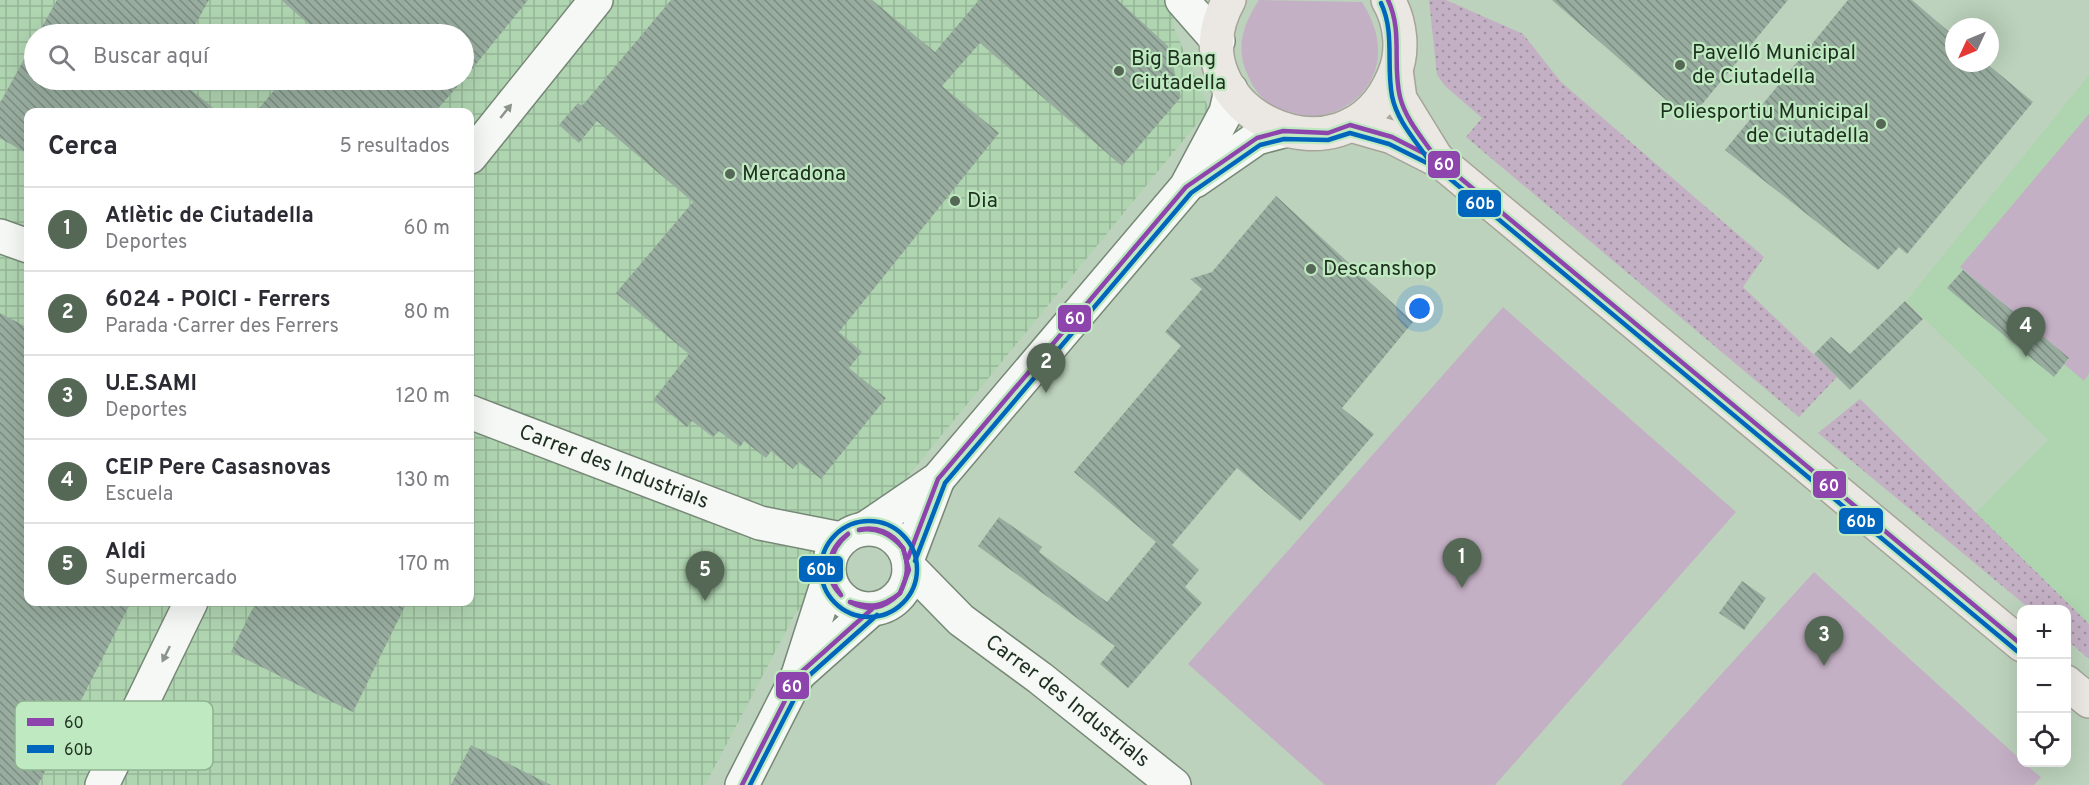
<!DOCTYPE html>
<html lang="es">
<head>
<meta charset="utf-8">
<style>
  :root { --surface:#fff; --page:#f7f7f7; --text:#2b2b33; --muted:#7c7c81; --line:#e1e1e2; --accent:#556856 }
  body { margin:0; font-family:Overpass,sans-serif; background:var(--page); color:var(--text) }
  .controls { position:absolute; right:18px; bottom:18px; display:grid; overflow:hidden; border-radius:12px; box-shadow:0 6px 24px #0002 }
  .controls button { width:54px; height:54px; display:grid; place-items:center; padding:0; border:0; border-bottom:2px solid var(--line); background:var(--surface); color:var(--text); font:30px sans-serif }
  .compass { position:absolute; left:1945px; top:18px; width:54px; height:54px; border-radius:50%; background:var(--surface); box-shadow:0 6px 24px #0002; rotate:226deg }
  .you { position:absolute; left:1420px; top:309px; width:21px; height:21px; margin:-15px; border:4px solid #fff; border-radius:50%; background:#1a73e8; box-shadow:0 0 0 9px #1a73e833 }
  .badge { display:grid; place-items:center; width:39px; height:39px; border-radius:50%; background:var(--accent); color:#fff; font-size:20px; font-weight:700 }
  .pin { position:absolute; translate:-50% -50px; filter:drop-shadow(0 2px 3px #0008) }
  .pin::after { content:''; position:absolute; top:32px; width:21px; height:18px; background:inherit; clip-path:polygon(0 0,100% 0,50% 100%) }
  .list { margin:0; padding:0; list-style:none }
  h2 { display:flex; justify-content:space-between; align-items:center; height:78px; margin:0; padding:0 24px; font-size:26px }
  h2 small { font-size:20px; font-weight:400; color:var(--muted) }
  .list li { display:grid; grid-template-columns:39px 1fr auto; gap:18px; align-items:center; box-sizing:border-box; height:84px; padding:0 24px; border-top:2px solid var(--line) }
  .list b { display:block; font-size:22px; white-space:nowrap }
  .list p { margin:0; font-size:20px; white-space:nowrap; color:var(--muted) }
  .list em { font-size:20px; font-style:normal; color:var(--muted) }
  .icon { flex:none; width:33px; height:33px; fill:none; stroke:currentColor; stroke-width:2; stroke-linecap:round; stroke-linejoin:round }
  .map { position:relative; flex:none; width:2089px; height:785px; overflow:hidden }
  .search { position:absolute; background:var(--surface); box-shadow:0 6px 24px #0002; left:24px; top:24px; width:450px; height:66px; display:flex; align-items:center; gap:15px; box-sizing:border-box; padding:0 21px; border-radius:33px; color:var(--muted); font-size:22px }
  .panel { position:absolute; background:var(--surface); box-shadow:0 6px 24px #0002; left:24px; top:108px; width:450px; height:498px; border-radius:12px }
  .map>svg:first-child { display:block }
  .built { fill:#afd4b0 }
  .industrial { fill:url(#industrial-grid); fill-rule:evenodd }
  .grass { fill:#c4b0c5 }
  .park { fill:url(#park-dots) }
  .building { fill:url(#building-back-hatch) }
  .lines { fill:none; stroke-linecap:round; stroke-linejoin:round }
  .minor-casing { stroke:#787; stroke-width:36 }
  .major-casing { stroke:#a4a498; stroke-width:36 }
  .minor { stroke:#f5f8f5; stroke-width:33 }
  .major { stroke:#ebe8e4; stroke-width:33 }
  .bus-1-casing { stroke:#bfe9c0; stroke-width:9 }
  .bus-2-casing { stroke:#bfe9c0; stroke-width:9 }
  .bus-1 { stroke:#8e44ad; stroke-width:4.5 }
  .bus-2 { stroke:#0065bd; stroke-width:4.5 }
  .oneway { fill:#8a948a }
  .poi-dot { fill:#556856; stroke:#bfe9c0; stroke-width:2 }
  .labels { text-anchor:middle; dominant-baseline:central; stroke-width:4.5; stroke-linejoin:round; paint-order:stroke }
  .poi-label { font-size:21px; fill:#1e2f1f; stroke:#bfe9c0; text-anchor:start }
  .street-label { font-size:21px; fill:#1e2f1f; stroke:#bfe9c0 }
  .key { fill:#bfe9c0; stroke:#8fb190; stroke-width:1.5 }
  .key-label { font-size:16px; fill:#1e2f1f }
  .line-badge { stroke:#bfe9c0; stroke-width:2 }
  .badge-label { font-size:16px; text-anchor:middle; font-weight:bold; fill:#fff }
</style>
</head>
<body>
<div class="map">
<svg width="2089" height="785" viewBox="0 0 2089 785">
  <defs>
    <pattern id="industrial-grid" width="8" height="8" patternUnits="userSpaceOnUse" patternTransform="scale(1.5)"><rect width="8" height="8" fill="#afd4b0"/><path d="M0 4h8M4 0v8" fill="none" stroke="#96b697"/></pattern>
    <pattern id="park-dots" width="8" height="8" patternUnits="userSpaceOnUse" patternTransform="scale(1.5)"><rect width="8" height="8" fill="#c4b0c5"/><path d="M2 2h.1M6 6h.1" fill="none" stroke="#9f909f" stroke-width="1.8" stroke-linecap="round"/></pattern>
    <pattern id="building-back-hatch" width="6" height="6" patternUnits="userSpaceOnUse" patternTransform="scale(1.5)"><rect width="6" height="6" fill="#98ad9f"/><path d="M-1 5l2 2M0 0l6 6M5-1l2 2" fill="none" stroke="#7b8d81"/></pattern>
  </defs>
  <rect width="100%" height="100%" fill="#bcd2bc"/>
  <polygon class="built" points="2089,75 2089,624 1976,513 2048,440 1906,301"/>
  <path class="industrial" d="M0,0H1172L1174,28L1209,109L795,614L705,785H0ZM34,34H464V80H34ZM28,112H470V602H28Z"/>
  <g class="grass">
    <path d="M1259,0L1362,2C1425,101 1285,161 1248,76C1235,48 1243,24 1259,0Z"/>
    <polygon points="2089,114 2089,374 2084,381 2064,364 2069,359 1960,267"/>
    <polygon points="1503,307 1736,512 1495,785 1325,785 1188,664"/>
    <polygon points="1814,572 2021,760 2022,762 2041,777 2034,785 1621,785"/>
  </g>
  <g class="park">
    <polygon points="1429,0 1446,0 1523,34 1561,82 1764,257 1743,287 1837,377 1799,417 1466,137 1482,118 1445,86 1437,75"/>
    <polygon points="1860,399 2089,624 2089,659 2067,640 2066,610 2030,609 1818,433"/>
  </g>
  <g class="building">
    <polygon points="57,0 209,0 190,34 38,34"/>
    <polygon points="281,0 528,0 464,79 464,34 320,34"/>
    <polygon points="671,0 872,0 935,52 979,0 1118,0 1168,46 1181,97 1122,166 980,43 942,86 999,133 839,332 862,352 849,368 886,398 821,479 799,462 793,469 771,451 766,458 744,441 740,447 719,431 713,437 692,421 687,427 653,400 689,354 616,293 693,202 597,121 579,143 559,125 578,103 582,106"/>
    <polygon points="1552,0 1788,0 1689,120"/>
    <polygon points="1848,0 1912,0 1954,36 1954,63 1986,63 2033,102 1907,254 1899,247 1878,270 1725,150"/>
    <polygon points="34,41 34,80 179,80 218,112 28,112 28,154 0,138 0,103"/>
    <polygon points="283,80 463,80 435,112 256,112"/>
    <polygon points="1276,196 1413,322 1342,408 1374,434 1300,521 1237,468 1172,545 1199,570 1185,587 1202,603 1128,688 1100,664 1115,646 978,546 999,517 1042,547 1039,552 1107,602 1156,542 1074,472 1181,346 1165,332 1202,289 1190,279 1212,272"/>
    <polygon points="1963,270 2069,358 2054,377 1947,288"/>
    <polygon points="1905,301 1923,319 1850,390 1814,354 1831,337 1850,354"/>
    <polygon points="0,313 28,328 28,602 131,602 38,785 0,785"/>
    <polygon points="1742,581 1766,598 1744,630 1719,613"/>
    <polygon points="256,602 407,602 353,712 231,652"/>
    <polygon points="471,745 551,785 451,785"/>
  </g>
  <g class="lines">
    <g class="minor-casing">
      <g id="minor">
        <polyline points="1182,0 1218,41"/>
        <polyline points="470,157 596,0"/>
        <polyline points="1195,181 1257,138 1283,131"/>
        <polyline points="0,236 28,246"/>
        <path id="s1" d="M470,412L760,523L841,539"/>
        <polyline points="866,528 938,479 1186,187 1226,112 1231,90"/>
        <circle cx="869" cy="569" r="40"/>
        <polyline points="908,558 938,479"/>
        <path id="s2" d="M909,567L961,620L1040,678L1174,785"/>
        <polyline points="799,674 872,609"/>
        <polyline points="102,785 191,602"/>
        <polyline points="742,785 798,675 829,578"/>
      </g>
    </g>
    <g class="major-casing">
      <g id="major">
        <path d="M1229,0C1168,109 1345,196 1394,75C1404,52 1401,22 1388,0"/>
        <polyline points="1396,70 1400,99 1437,159"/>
        <polyline points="1350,125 1392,137 1441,162 2022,645"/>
        <polyline points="2066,682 2089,701"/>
      </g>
    </g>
    <use href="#minor" class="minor"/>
    <use href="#major" class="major"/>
    <g class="bus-1-casing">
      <g id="bus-1">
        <path d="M1388,0C1403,32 1392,64 1400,97C1406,121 1425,141 1438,161"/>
        <path d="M859,530C875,525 893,533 902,547"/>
        <path d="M859,530C877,527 890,534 902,547"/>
        <polyline points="908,558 938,479 1186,187 1257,138 1283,131 1328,133 1350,125 1392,137 1441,162 2022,645"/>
        <path d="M900,593C908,576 909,566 903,548"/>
        <polyline points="900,593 909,570 903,548"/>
        <path d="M841,595C822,576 827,549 848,534"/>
        <path d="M841,595C825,573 828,551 848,534"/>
        <path d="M850,602C870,608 882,607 899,594"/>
        <path d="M850,602C869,612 884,609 899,594"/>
        <polyline points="742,785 798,675 872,609"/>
      </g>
    </g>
    <g class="bus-2-casing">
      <g id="bus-2">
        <path d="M1381,3C1395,33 1386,64 1392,96C1397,122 1418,143 1432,165"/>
        <circle cx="869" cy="569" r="48"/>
        <polyline points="915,561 945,483 1191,193 1260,145 1284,139 1328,140 1350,133 1389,144 1437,168 2017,651"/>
        <polyline points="750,785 804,680 877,615"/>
      </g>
    </g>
    <use href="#bus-1" class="bus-1"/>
    <use href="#bus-2" class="bus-2"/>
  </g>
  <defs><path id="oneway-solid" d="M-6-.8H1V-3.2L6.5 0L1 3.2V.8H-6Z" transform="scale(1.5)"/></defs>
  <g class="oneway">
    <use href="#oneway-solid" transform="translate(506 111) rotate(-51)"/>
    <use href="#oneway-solid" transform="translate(166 654) rotate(116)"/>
  </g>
  <g class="poi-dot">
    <circle cx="1680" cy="65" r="6"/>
    <circle cx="1119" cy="71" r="6"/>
    <circle cx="1881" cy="124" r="6"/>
    <circle cx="730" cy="174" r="6"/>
    <circle cx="955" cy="201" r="6"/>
    <circle cx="1311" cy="269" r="6"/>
  </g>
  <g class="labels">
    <g class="poi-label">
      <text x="1692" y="53">Pavelló Municipal<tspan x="1692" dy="24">de Ciutadella</tspan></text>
      <text x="1131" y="59">Big Bang<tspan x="1131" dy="24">Ciutadella</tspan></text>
      <text x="1869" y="112" text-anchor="end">Poliesportiu Municipal<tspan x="1869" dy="24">de Ciutadella</tspan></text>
      <text x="742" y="174">Mercadona</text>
      <text x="967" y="201">Dia</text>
      <text x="1323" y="269">Descanshop</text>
    </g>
    <g class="street-label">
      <text stroke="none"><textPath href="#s1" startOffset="154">Carrer des Industrials</textPath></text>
      <text stroke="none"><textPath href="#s2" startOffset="208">Carrer des Industrials</textPath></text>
    </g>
  </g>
  <rect x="15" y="701" width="198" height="69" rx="9" class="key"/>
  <rect x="27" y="718" width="27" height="8" fill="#8e44ad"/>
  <rect x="27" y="745" width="27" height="8" fill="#0065bd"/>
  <g class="key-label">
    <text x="64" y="728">60</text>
    <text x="64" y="755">60b</text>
  </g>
  <g class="line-badge">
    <rect x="1427" y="150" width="34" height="29" rx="6" fill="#8e44ad"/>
    <rect x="1457" y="189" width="45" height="29" rx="6" fill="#0065bd"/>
    <rect x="1057" y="304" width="35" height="29" rx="6" fill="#8e44ad"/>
    <rect x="1812" y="470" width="35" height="29" rx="6" fill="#8e44ad"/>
    <rect x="1838" y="507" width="46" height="28" rx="6" fill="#0065bd"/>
    <rect x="798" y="555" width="46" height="28" rx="6" fill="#0065bd"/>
    <rect x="775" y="671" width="35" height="29" rx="6" fill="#8e44ad"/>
  </g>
  <g class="badge-label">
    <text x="1444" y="170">60</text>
    <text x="1480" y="209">60b</text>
    <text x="1075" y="324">60</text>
    <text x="1829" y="491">60</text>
    <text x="1861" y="527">60b</text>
    <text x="821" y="575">60b</text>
    <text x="792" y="692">60</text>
  </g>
</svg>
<div class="controls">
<button>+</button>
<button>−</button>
<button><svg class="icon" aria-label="locate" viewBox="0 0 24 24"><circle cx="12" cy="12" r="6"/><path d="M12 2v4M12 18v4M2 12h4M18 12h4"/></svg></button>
</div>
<svg class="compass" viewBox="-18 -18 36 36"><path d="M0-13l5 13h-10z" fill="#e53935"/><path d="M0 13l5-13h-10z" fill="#7c7c81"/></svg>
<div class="you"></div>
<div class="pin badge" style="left:1462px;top:588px">1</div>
<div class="pin badge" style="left:1046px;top:393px">2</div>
<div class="pin badge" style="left:1824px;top:666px">3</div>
<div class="pin badge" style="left:2026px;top:357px">4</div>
<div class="pin badge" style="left:705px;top:601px">5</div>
<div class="search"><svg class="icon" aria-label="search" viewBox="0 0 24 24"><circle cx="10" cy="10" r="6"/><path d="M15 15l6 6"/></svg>Buscar aquí</div>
<section class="panel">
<h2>Cerca<small>5 resultados</small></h2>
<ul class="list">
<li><span class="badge">1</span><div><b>Atlètic de Ciutadella</b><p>Deportes</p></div><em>60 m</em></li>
<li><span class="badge">2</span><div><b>6024 - POICI - Ferrers</b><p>Parada · Carrer des Ferrers</p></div><em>80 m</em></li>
<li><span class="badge">3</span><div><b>U.E.SAMI</b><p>Deportes</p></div><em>120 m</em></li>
<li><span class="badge">4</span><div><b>CEIP Pere Casasnovas</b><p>Escuela</p></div><em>130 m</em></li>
<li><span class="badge">5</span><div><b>Aldi</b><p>Supermercado</p></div><em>170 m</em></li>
</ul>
</section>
</div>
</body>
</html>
